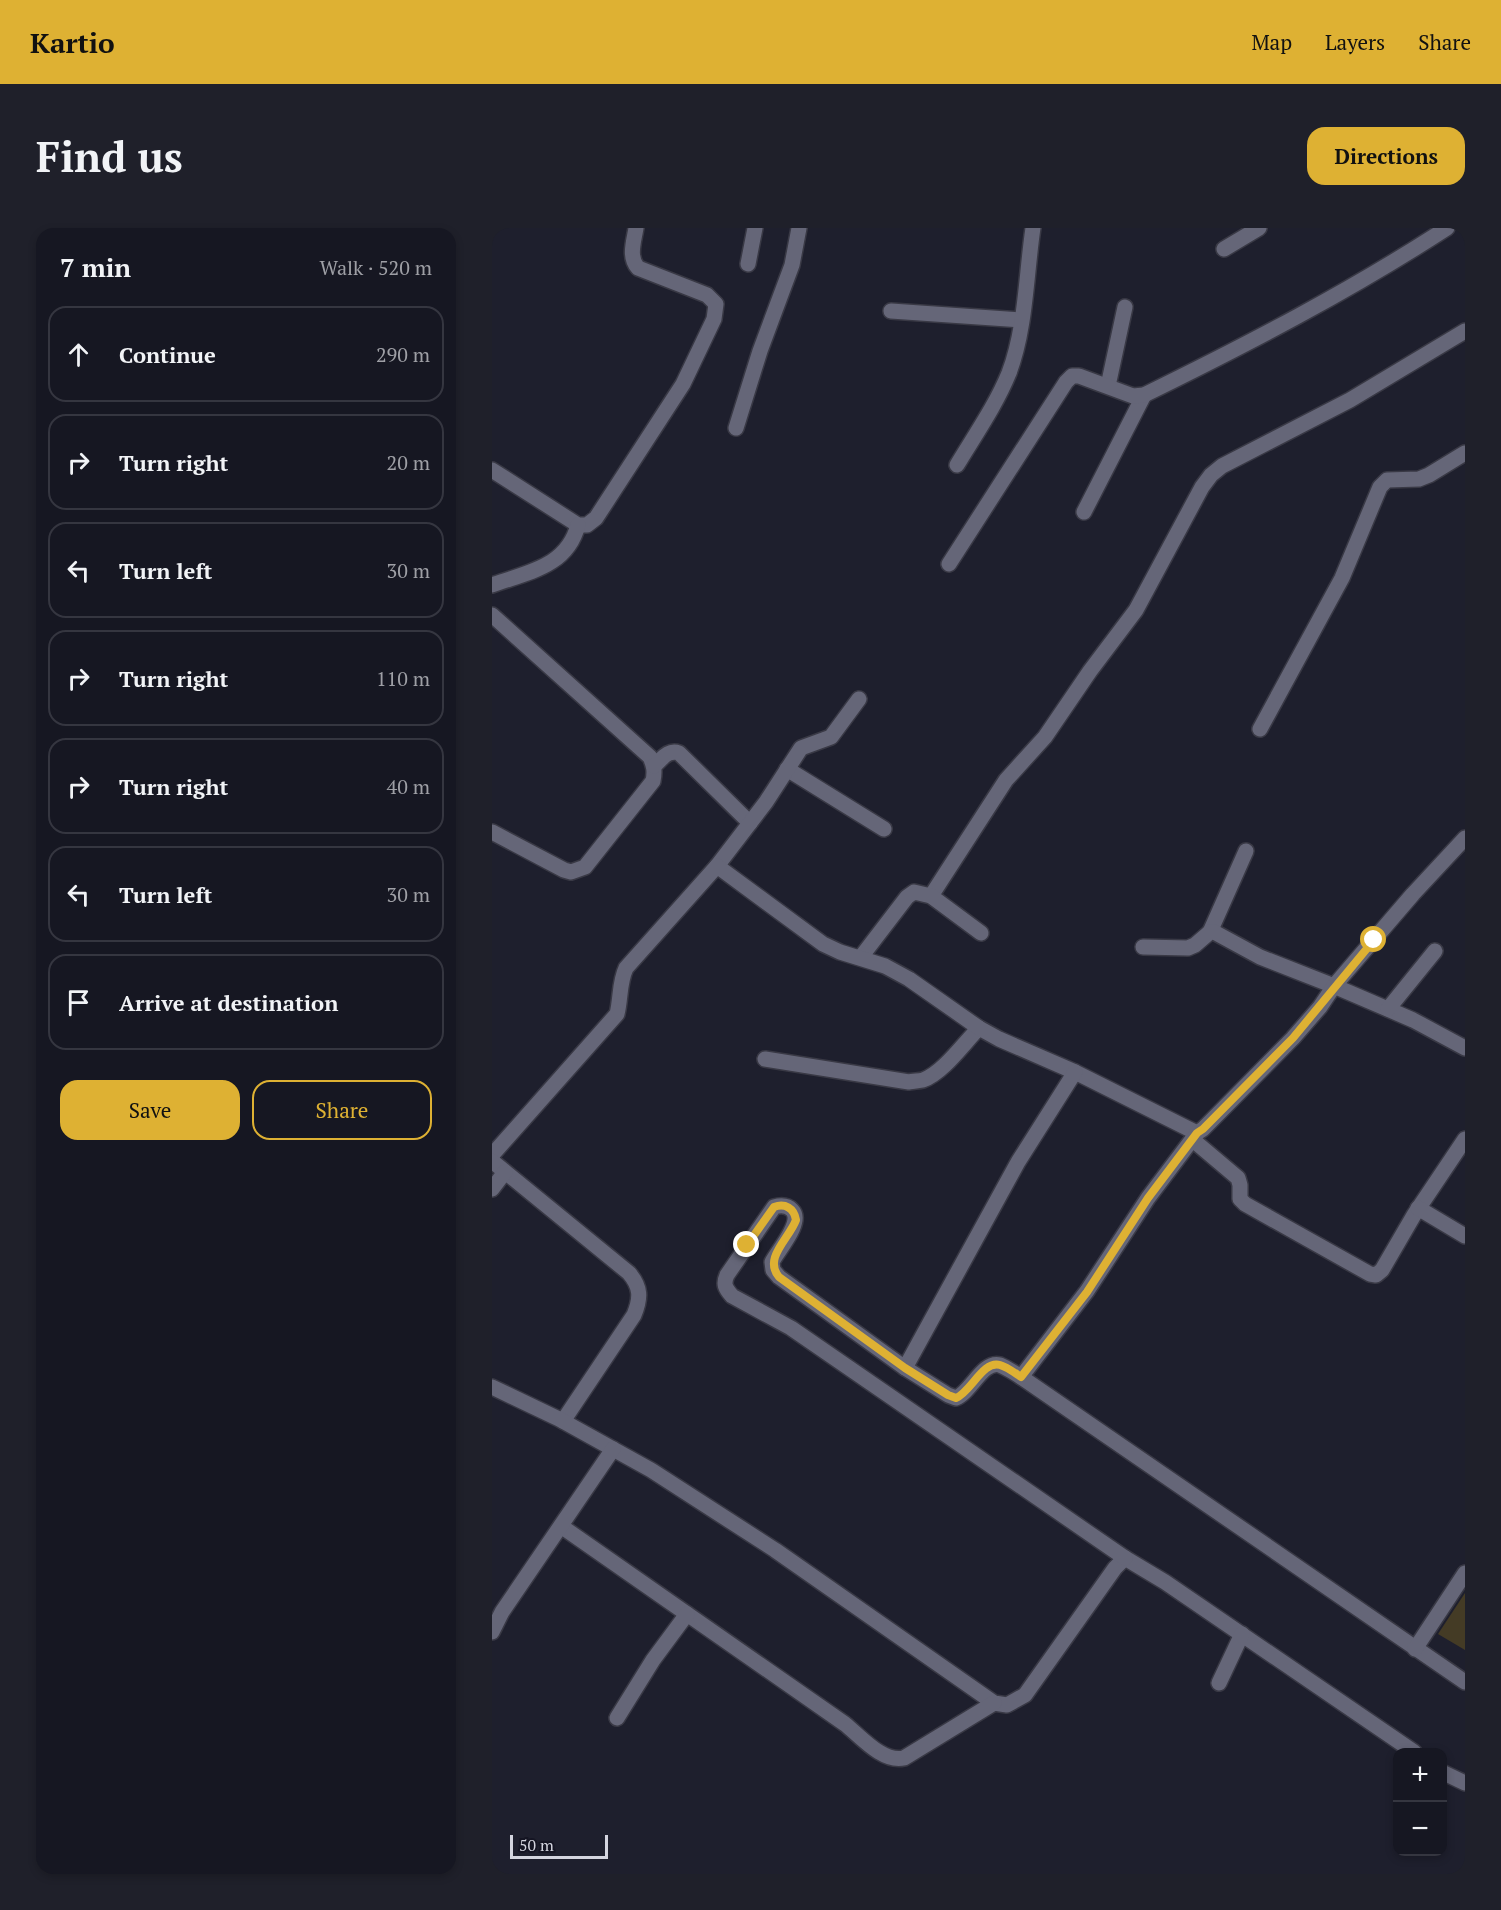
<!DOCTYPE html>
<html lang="en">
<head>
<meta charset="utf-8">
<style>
  :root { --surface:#161722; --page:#1f202a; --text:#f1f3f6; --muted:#9e9fa5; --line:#353640; --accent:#deb133 }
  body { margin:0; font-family:"PT Serif",serif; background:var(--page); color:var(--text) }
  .controls { position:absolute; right:18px; bottom:18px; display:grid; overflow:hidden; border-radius:12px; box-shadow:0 3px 9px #0003 }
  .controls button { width:54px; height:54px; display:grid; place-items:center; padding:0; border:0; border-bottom:2px solid var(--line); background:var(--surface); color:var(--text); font:30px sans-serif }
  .scale { position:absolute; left:18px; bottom:15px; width:98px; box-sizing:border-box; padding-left:6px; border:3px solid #d4d5df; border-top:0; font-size:16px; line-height:21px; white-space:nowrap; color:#d4d5df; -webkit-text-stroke:4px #151523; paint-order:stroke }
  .stop { position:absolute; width:18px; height:18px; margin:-14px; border:4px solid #deb133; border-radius:50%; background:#fff }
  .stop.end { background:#deb133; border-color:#fff; box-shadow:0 2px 6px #0008 }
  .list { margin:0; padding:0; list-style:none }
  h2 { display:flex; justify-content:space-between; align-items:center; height:78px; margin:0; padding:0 24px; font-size:26px }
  h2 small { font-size:20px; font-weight:400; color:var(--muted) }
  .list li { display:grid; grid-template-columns:39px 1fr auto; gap:18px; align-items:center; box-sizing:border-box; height:96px; margin:0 12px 12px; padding:0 12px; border:2px solid var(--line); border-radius:18px }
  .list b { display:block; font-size:22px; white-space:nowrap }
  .list em { font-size:20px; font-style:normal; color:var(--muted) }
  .actions { display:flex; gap:12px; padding:18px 24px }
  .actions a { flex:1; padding:14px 0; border:2px solid var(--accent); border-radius:18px; text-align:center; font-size:21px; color:var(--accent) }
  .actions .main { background:var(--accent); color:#111 }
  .icon { flex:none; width:33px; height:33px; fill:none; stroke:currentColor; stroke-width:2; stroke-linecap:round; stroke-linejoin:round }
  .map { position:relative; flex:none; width:973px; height:1646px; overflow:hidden; border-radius:18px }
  header { display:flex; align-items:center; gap:36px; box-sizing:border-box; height:84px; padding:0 30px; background:var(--accent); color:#111 }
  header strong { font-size:28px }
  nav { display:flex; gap:33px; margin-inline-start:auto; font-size:21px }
  .intro { display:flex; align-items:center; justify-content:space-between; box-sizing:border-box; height:144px; padding:0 36px }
  h1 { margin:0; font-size:42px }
  .button { padding:15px 27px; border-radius:18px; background:var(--accent); color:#111; font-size:21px; font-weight:700 }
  main { display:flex; gap:36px; padding:0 36px }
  aside { flex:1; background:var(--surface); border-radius:18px; box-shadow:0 3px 9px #0003 }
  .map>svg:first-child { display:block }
  .green { fill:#443b25 }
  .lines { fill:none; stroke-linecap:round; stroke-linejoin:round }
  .minor-casing { stroke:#393945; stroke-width:18 }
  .minor { stroke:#656678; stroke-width:15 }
  .route { stroke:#deb133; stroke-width:8 }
</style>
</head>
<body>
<header>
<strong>Kartio</strong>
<nav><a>Map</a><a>Layers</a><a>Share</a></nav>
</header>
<div class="intro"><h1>Find us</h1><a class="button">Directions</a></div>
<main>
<aside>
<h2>7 min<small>Walk · 520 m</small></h2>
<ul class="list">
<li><svg class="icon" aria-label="ahead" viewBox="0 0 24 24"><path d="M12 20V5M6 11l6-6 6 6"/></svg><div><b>Continue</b></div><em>290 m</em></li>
<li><svg class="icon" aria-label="right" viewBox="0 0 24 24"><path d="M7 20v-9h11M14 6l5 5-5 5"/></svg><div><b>Turn right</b></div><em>20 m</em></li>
<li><svg class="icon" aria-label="left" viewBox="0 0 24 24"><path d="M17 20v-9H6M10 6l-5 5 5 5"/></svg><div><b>Turn left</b></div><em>30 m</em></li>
<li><svg class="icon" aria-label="right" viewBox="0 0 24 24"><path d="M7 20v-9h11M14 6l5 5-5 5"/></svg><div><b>Turn right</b></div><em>110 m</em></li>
<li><svg class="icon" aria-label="right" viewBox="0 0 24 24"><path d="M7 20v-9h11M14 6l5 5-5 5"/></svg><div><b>Turn right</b></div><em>40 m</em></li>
<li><svg class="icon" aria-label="left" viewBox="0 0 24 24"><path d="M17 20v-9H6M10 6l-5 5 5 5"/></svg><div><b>Turn left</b></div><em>30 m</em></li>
<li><svg class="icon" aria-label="arrive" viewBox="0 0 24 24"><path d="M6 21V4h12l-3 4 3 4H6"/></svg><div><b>Arrive at destination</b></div></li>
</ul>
<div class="actions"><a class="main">Save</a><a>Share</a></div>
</aside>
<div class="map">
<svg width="973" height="1646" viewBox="0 0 973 1646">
  <rect width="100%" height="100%" fill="#1e1f2d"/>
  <polygon class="green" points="973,1365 973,1422 946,1406"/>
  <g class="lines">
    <g class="minor-casing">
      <g id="minor">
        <polyline points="732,21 767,0"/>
        <polyline points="256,36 263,0"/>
        <polyline points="399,83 529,92"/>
        <polyline points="616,158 633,79"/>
        <polyline points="244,200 268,123 300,37 307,0"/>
        <path d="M465,237C483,207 504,177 517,145C534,100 534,47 541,0"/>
        <path d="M0,242L86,297H95L104,290L191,156L222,91L224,76L215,67L146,40C136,29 142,13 144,0"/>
        <polyline points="592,284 652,167"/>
        <path d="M457,336L574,154L580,148H587L641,168L652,167C756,116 858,63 955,0"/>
        <path d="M0,357C36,344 75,339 86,297"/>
        <path d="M0,387L158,529C162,538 163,543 161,553L93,639L79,644L72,642L0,604"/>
        <polyline points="768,501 850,350 888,259 895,252 927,251 937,247 973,225"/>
        <path d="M162,538C170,531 176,521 187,525L258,595"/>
        <polyline points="295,541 392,601"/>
        <polyline points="225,638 274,574 309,520 339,509 367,471"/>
        <polyline points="439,668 514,552 553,509 598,443 644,382 710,259 719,247 730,238 858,172 973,103"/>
        <polyline points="718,704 754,623"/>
        <polyline points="651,719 696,720 703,717 718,704 722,704 768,729 842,758 921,792 973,820"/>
        <polyline points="369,729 415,669 422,664 439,668 489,705"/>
        <polyline points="896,781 943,723"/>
        <path d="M273,831L417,854C421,853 427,853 431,852C451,845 472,815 487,800"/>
        <polyline points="701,912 746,950 748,957 748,971 753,976 878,1046 884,1047 890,1042 922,987 973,911"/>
        <path d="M0,927L125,786C129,770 127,755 134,740L225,638L331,716L348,724L393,738L417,751L487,800L507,811L583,844L705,905L711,901L801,810L828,779L842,758L921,666L973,610"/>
        <path d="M0,933L137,1045C149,1059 149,1070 142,1087L71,1193"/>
        <polyline points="0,961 13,944"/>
        <polyline points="926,980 973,1008"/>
        <polyline points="413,1140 526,934 583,844"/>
        <polyline points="529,1149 595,1063 656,970 705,905"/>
        <polyline points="0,1159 67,1191 159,1242 283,1322 502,1475 515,1477 533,1467 623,1340 633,1330 673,1354 922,1524"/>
        <path d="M69,1298L353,1496C369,1509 391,1535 412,1530L502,1475"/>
        <path d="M633,1330L299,1100L240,1068C233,1060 231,1056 235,1047L282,979C289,977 295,977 300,982C312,994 286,1022 280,1034L281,1042L287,1049L413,1140L456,1167L464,1170C479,1164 491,1132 508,1137C515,1140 523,1145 529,1149L973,1454"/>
        <polyline points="0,1404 10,1384 121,1221"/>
        <polyline points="923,1421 973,1345"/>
        <polyline points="727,1455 750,1406"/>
        <polyline points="125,1490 161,1432 195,1386"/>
        <polyline points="950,1544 973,1555"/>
      </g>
    </g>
    <use href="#minor" class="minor"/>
  </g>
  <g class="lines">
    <path class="route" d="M255,1017L282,979C293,975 302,980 304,992C297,1011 271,1030 287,1049L413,1140L456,1167L464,1170C479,1164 491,1132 508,1137C515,1139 523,1145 529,1149L595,1064L656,970L705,905L711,901L801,810L882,712"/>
  </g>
</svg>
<div class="controls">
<button>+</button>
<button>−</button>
</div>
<div class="scale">50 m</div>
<div class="stop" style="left:882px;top:712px"></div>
<div class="stop end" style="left:255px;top:1017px"></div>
</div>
</main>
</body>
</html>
